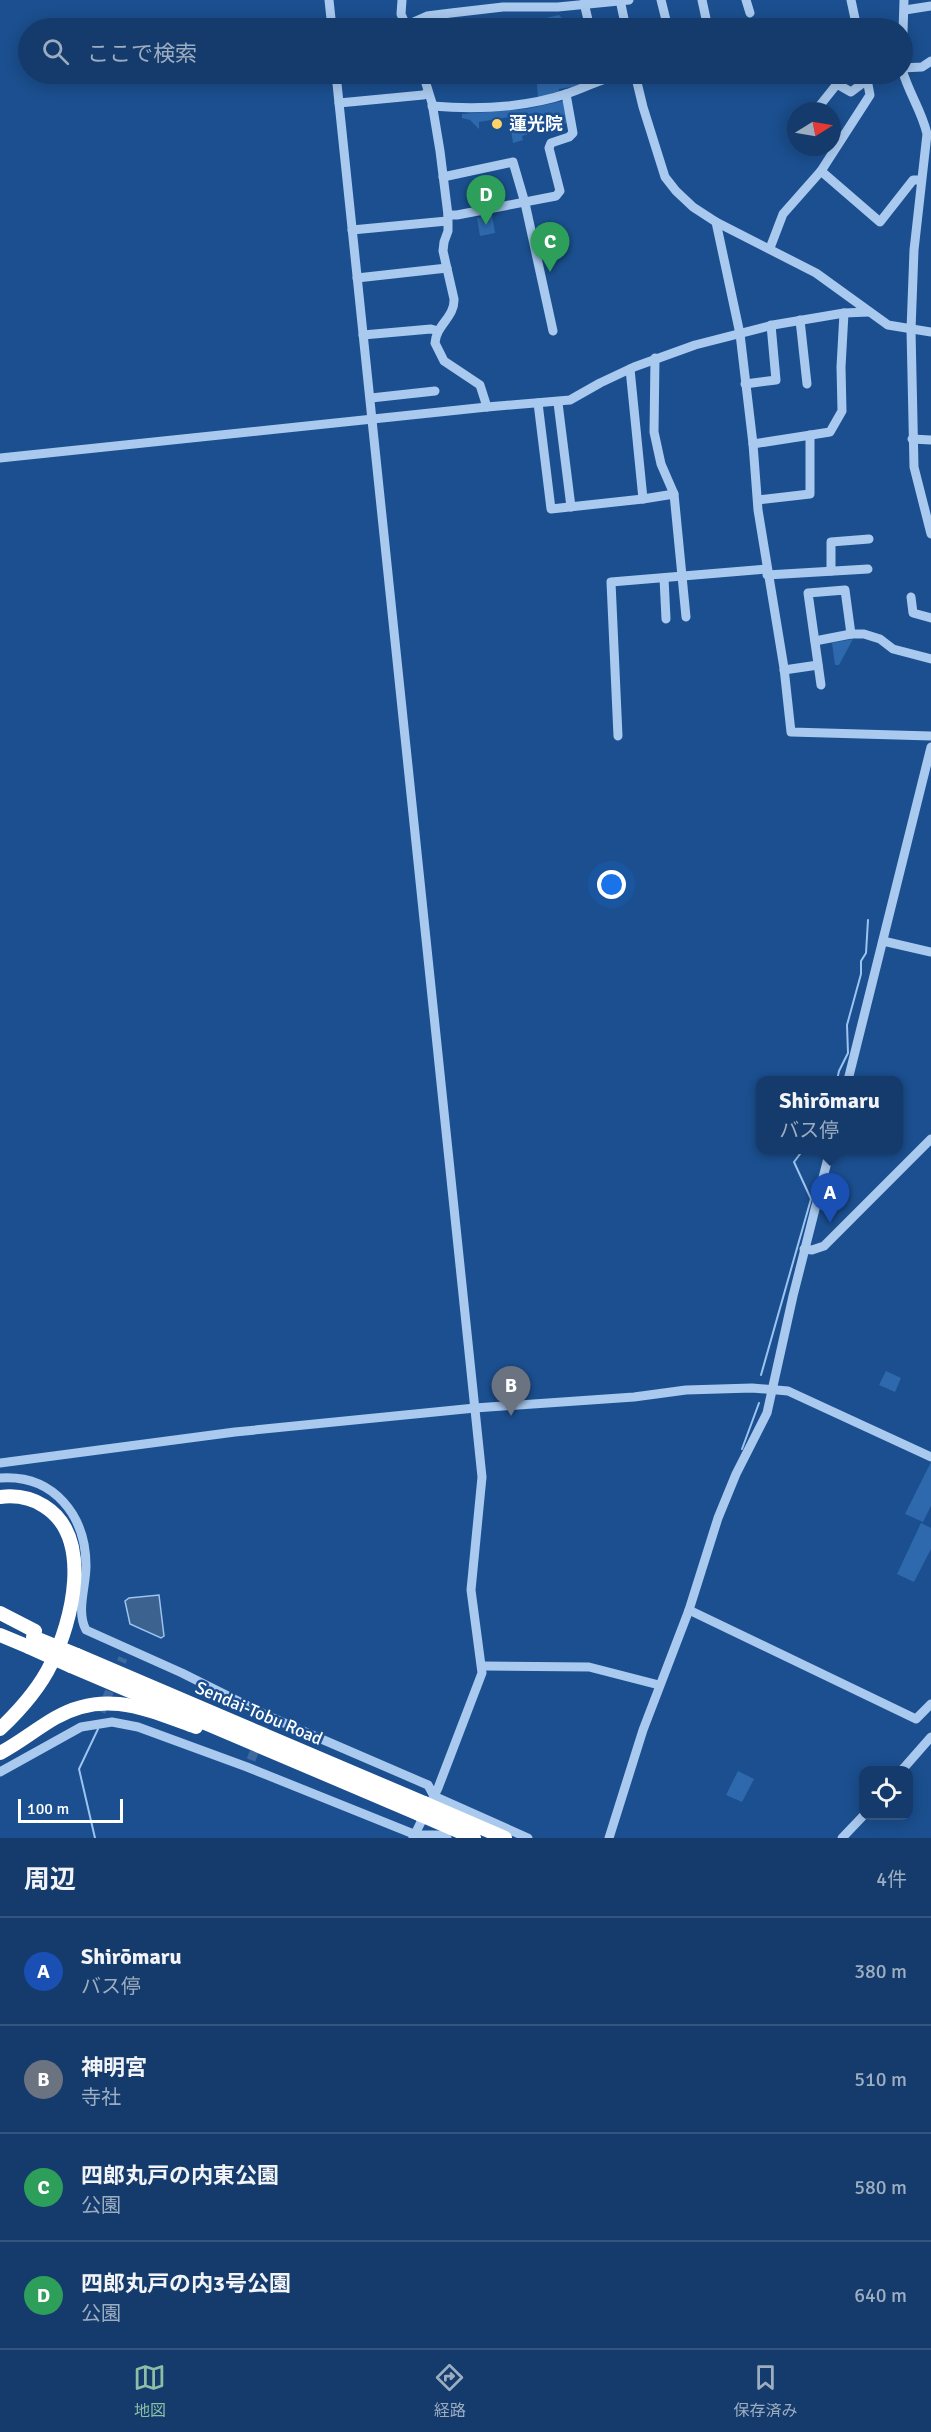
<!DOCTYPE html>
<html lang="ja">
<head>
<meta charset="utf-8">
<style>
  :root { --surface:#143b6b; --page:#214673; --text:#f1f3f6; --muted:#9dadc1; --line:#33557e; --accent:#8abfa5 }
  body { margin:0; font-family:Signika,"Noto Sans JP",sans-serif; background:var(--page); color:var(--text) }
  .controls { position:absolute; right:18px; bottom:18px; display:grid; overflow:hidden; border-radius:12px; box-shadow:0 3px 15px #0003 }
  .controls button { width:54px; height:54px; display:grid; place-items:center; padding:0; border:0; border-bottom:2px solid var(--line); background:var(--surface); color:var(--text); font:30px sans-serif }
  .compass { position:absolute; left:787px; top:102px; width:54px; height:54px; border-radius:50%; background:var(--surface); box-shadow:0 3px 15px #0003; rotate:79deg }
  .scale { position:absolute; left:18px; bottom:15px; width:105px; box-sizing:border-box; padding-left:6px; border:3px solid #fff; border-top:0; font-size:16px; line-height:21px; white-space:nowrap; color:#fff; -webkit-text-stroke:4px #1b4f8f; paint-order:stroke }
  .you { position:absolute; left:612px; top:885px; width:21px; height:21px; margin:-15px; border:4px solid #fff; border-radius:50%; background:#1a73e8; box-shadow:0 0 0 9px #1a73e833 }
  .badge { display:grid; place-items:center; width:39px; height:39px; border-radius:50%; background:var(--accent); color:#fff; font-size:20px; font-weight:700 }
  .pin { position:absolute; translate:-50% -50px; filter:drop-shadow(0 2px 3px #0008) }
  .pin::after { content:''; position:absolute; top:32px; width:21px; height:18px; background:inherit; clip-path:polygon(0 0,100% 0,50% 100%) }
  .popup { position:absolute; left:756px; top:1076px; width:147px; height:78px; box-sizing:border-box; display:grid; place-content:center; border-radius:12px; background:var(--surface); filter:drop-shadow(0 2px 4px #0005); font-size:20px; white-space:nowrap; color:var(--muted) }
  .popup b { font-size:22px; color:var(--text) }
  .popup::after { content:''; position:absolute; left:50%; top:100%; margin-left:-12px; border:12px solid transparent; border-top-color:var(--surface) }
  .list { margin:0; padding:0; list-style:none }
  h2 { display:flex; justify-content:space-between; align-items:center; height:78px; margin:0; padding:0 24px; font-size:26px }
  h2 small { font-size:20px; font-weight:400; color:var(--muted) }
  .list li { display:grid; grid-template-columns:39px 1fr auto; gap:18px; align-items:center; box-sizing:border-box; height:108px; padding:0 24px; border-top:2px solid var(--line) }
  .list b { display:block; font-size:22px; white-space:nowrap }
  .list p { margin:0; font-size:20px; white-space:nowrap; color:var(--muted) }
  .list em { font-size:20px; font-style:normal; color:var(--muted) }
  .icon { flex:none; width:33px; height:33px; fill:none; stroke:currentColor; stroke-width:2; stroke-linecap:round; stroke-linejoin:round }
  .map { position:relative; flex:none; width:931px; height:1838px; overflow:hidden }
  .search { position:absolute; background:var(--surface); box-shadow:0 3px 15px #0003; left:18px; right:18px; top:18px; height:66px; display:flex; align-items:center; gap:15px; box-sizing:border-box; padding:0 21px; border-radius:33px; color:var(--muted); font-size:22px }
  .sheet { height:510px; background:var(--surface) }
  nav { display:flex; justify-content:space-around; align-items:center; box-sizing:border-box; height:84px; border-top:2px solid var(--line); background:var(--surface); font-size:16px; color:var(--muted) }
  nav a { display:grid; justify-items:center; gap:3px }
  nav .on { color:var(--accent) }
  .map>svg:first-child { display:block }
  .green { fill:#2e69ad }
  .water { fill:#3c6290; stroke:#9cc4f0; stroke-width:1.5 }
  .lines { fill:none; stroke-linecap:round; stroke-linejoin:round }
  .stream { stroke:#9cc4f0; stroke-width:2 }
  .minor-tunnel { stroke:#3d69a0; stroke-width:9; stroke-dasharray:9 4.5; stroke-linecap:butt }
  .minor { stroke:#a9c9ee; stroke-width:9 }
  .highway { stroke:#fff; stroke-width:14 }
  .highway-bridge { stroke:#fff; stroke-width:14 }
  .poi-dot { fill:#ffd166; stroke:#1b4f8f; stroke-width:2 }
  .labels { text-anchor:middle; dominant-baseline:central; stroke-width:5; stroke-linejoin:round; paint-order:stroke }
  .poi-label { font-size:18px; font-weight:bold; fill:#fff; stroke:#1b4f8f; text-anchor:start }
  .street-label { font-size:18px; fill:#fff; stroke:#1b4f8f }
</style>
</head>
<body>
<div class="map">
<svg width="931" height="1838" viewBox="0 0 931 1838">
  <rect width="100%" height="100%" fill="#1b4f8f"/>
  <g class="green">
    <polygon points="559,15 565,21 565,26 562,28 524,28 524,23"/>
    <polygon points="536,74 581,74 584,85 559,89 559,94 538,98"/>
    <polygon points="563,101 567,123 541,128 541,135 537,131 522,136 523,140 513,143 509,117 479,122 479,129 470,120 462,118 462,114 526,109"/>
    <polygon points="492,215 495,233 480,236 477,218"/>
    <polygon points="853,639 839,665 835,665 832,643"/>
    <polygon points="886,1371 901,1378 895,1392 879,1385"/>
    <polygon points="931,1462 931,1506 923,1522 905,1514"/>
    <polygon points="921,1523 931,1528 931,1549 914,1582 897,1574"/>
    <polygon points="738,1771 754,1779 742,1802 726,1795"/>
  </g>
  <polygon class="water" points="159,1595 164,1636 161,1638 130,1624 125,1601 129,1598"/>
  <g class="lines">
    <g class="stream">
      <polyline points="837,1080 839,1071 848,1053 847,1025 861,974 861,961 866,953 868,920"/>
      <polyline points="761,1375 811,1199 794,1162 803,1150"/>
      <polyline points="742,1449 759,1403"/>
      <polyline points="95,1838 79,1769 98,1729"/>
    </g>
    <g class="minor-tunnel">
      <polyline points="101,1712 123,1658"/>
      <polyline points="251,1760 264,1725"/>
    </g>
    <g class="minor">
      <polyline points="329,0 332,28"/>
      <polyline points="402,0 401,14 407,28"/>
      <polyline points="620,0 626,28"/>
      <polyline points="661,0 668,28"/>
      <polyline points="702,0 708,28"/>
      <polyline points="746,0 750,13"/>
      <polyline points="851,0 857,28"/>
      <polyline points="584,3 590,28"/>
      <polyline points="905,10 931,6"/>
      <polyline points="400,28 427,16 451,13 503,7 558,7 629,0"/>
      <polyline points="902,64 904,0"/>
      <polyline points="902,68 922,67 931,61"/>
      <path d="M902,69C908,92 922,111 927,134L914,250L911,330L914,467L931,534"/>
      <polyline points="336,74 482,1477 471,1590 482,1673 438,1788 413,1838"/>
      <path d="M423,74L432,103L440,151L448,215V231L444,242L443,251L454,299C455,317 436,325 435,343L444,361L480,385L487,407"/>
      <polyline points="635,74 643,107 665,177 676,191 693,207 716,222 816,273 888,325 931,332"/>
      <polyline points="424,79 454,74"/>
      <polyline points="339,103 423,95 428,93"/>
      <path d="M432,106C479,110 525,108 569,93C587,87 603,78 621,74"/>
      <polyline points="817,109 837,84 851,92 867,80"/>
      <polyline points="821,171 880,222 913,180 920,180"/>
      <polyline points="443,177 513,162 525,203 553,331"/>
      <polyline points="448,215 457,215 556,196 560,191 549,148 551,143 569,137 573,133 566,94"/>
      <polyline points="716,222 740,334 753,444 758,510 784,668 791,732 931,736"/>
      <polyline points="352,230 447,221"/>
      <polyline points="770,248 783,214 821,171 870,95 866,74"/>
      <polyline points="357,278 447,268"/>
      <polyline points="800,320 807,384"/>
      <polyline points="363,335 431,329 438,331"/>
      <polyline points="655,358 654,432 661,464 674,494 686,617"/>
      <polyline points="630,369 643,499 674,494"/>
      <polyline points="745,384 776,380 771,325"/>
      <polyline points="371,398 435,391"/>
      <polyline points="538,403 551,509 643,499"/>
      <polyline points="558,403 571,507"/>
      <polyline points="912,439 931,440"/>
      <polyline points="753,444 830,432 842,411 841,367 844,313"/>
      <polyline points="0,458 487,407 570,400 600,383 634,367 695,345 773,325 844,313 869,312"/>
      <polyline points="758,500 810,494 810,435"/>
      <polyline points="831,571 831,542 869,539"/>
      <polyline points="767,575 868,569"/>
      <polyline points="664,578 666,619"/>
      <polyline points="911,597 913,613 931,618"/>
      <polyline points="815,641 851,634 864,634 880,639 893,649 931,659"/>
      <polyline points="784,670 818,665"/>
      <polyline points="821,685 808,593 845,590 851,634"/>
      <polyline points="618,736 611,582 766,569"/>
      <polyline points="883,941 931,952"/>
      <polyline points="848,1080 931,747"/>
      <polyline points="804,1249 812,1250 824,1246 931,1139"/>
      <polyline points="0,1463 235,1432 475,1408 634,1397 686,1390 752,1388 788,1391 931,1457"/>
      <path d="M0,1478C54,1474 86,1516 86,1566C86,1587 76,1611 86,1630L182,1673L268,1716L428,1785L434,1796L528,1838"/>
      <polyline points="689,1610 916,1719 931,1704"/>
      <polyline points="482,1666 589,1667 659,1685"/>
      <polyline points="902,1770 931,1737"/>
      <polyline points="0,1772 81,1727 112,1722 138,1727 247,1767 416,1835 440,1835 447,1838"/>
      <polyline points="609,1838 643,1730 689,1610 718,1518 736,1474 767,1413 793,1296 830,1150"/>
      <polyline points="842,1838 864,1815"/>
    </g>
    <g class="highway">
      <path d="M0,1497C16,1495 30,1497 44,1506C94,1537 72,1622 51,1664C39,1689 20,1710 0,1729"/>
      <polyline points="0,1613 35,1631"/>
      <polyline points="0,1635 29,1647"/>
      <polyline points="77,1655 424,1803"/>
      <polyline points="71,1666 419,1814"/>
      <path d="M0,1753C19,1743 36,1729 55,1718C105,1689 146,1709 196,1727"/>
    </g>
    <g class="highway-bridge">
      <polyline points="33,1637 77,1655"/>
      <polyline points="29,1647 71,1666"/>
      <polyline points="424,1803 505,1838"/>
      <polyline points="419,1814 474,1838"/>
    </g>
  </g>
  <circle class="poi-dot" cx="497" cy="124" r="6"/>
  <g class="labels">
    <g class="poi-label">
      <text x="509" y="124">蓮光院</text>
    </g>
    <g class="street-label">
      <text transform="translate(259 1713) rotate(23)">Sendai-Tobu Road</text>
    </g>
  </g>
</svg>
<div class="controls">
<button><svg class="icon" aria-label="locate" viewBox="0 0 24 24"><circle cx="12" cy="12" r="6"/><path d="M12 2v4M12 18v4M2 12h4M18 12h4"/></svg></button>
</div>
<svg class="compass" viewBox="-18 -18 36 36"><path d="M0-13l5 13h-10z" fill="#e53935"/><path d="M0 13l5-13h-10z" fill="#9dadc1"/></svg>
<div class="scale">100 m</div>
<div class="you"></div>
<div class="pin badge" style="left:830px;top:1223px;background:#1a4fb4">A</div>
<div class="popup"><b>Shirōmaru</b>バス停</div>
<div class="pin badge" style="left:511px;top:1416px;background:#6b7280">B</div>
<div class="pin badge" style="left:550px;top:272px;background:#2e9e5b">C</div>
<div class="pin badge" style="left:486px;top:225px;background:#2e9e5b">D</div>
<div class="search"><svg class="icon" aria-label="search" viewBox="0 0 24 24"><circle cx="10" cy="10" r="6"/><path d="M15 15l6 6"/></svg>ここで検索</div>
</div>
<section class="sheet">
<h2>周辺<small>4件</small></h2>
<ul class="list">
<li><span class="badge" style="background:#1a4fb4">A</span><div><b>Shirōmaru</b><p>バス停</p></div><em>380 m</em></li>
<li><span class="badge" style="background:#6b7280">B</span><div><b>神明宮</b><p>寺社</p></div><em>510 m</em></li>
<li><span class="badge" style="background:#2e9e5b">C</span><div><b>四郎丸戸の内東公園</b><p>公園</p></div><em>580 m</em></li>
<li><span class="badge" style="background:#2e9e5b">D</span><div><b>四郎丸戸の内3号公園</b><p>公園</p></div><em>640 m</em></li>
</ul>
</section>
<nav>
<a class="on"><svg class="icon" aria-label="map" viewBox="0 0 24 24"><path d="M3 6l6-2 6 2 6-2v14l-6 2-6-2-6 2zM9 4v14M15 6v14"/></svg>地図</a>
<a><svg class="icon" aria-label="directions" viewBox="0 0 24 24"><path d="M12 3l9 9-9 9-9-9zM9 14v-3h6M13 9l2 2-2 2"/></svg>経路</a>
<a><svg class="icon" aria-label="saved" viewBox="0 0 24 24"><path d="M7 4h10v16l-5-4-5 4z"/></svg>保存済み</a>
</nav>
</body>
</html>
